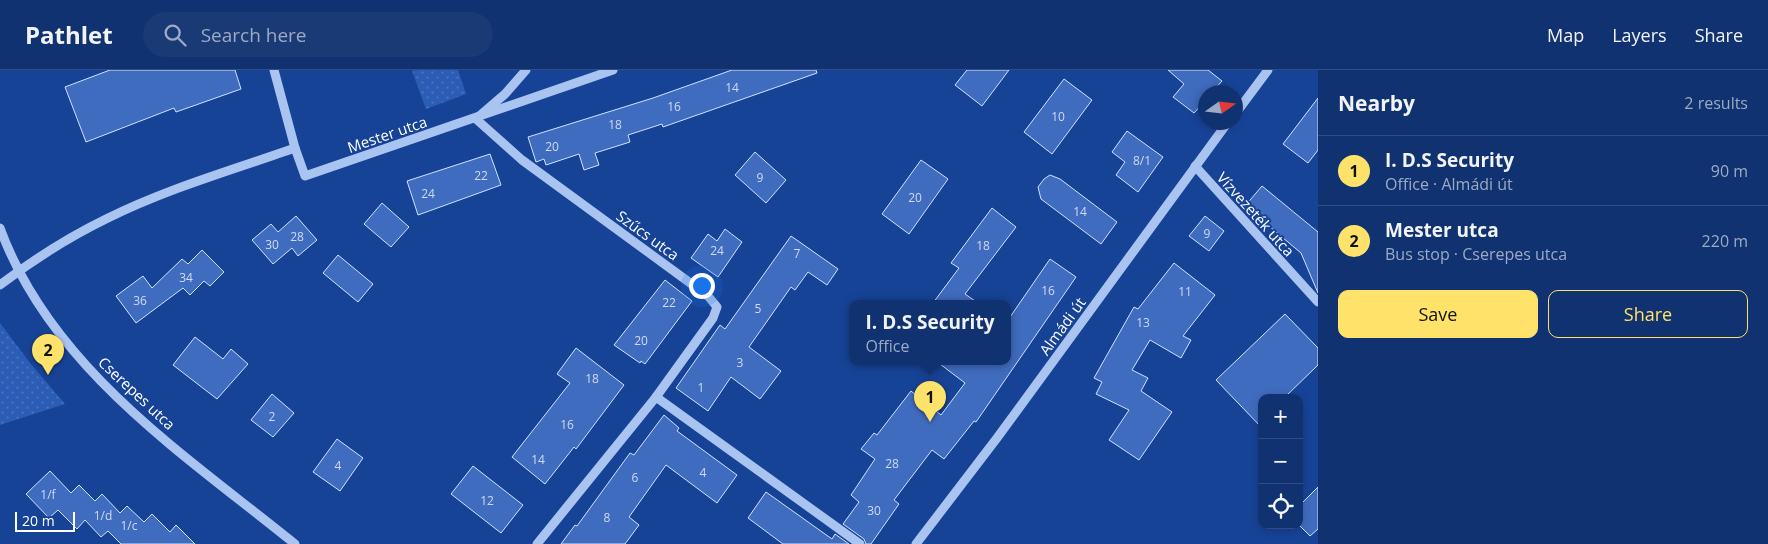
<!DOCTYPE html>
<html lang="en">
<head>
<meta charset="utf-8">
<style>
  :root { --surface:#113271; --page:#1a3a76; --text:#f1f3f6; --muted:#9caac3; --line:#304d84; --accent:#ffe26a }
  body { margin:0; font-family:"Open Sans",sans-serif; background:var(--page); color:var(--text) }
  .controls { position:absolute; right:15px; bottom:15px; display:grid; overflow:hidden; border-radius:10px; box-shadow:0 2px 8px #0003 }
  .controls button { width:45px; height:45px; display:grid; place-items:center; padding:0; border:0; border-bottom:1px solid var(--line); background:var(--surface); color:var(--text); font:25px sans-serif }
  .compass { position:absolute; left:1198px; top:15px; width:45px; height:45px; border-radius:50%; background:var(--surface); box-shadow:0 2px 8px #0003; rotate:76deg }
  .scale { position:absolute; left:15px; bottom:12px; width:60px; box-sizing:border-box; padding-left:5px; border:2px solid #fff; border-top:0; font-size:14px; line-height:18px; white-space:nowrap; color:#fff; -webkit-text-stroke:4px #174397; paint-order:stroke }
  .you { position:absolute; left:701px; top:215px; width:18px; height:18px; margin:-12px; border:4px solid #fff; border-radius:50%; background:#1a73e8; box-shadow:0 0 0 8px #1a73e833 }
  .badge { display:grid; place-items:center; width:32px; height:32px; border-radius:50%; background:var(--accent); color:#111; font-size:16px; font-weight:700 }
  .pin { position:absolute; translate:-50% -41px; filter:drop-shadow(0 1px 2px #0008) }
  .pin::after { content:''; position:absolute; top:26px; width:18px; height:15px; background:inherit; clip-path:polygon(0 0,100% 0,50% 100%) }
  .popup { position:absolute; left:849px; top:230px; width:162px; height:65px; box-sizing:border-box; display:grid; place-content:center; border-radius:10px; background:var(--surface); filter:drop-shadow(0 1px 4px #0005); font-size:16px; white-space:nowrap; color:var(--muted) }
  .popup b { font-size:19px; color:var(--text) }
  .popup::after { content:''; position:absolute; left:50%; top:100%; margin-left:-10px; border:10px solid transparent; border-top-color:var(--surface) }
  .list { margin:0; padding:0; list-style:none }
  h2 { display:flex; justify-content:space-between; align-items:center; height:65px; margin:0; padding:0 20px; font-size:21px }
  h2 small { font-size:16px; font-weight:400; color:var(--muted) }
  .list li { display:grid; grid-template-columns:32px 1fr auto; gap:15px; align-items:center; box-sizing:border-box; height:70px; padding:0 20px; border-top:1px solid var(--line) }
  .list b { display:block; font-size:19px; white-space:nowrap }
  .list p { margin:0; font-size:16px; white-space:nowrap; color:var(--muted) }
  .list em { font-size:16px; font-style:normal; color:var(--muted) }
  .actions { display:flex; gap:10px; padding:15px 20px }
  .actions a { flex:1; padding:11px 0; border:1px solid var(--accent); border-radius:10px; text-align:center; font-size:18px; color:var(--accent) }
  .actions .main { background:var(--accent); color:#111 }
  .icon { flex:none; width:28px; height:28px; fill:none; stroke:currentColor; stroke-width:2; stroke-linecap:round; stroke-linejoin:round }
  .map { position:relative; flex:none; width:1318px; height:474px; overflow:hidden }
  header { display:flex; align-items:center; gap:30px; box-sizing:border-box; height:70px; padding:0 25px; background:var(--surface); border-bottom:1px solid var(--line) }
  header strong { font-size:24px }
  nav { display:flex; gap:28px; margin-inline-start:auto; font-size:18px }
  .search { width:350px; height:45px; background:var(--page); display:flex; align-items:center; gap:12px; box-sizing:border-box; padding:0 18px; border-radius:28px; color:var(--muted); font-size:19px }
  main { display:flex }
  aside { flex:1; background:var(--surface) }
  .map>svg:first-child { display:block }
  .park { fill:url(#park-dots) }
  .building { fill:#406cbf; stroke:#d1e1fc }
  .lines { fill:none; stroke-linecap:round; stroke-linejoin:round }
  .minor { stroke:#aac4f1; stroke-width:9 }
  .labels { text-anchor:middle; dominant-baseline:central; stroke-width:4; stroke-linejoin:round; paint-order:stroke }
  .number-label { font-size:12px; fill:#cfdaef }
  .street-label { font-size:15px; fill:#fff; stroke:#174397 }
</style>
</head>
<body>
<header>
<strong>Pathlet</strong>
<div class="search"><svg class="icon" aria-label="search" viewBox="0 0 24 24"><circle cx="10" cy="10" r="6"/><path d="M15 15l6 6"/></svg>Search here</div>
<nav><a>Map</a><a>Layers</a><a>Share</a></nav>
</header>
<main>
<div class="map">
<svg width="1318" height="474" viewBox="0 0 1318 474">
  <defs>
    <pattern id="park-dots" width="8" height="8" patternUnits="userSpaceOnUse" patternTransform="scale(1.25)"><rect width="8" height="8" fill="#2b5cb6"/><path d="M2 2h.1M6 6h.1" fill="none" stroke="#4b74c1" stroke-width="1.8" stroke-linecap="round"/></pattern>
  </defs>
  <rect width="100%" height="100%" fill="#174397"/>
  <g class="park">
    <polygon points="414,0 458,0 466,24 426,39 412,1"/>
    <polygon points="0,253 30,293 65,334 0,355"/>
  </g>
  <g class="building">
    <polygon points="110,0 235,0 241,19 176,42 174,38 86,72 65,17"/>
    <polygon points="732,0 816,0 817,3 663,57 662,54 628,65 630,72 595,83 599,95 584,100 579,84 546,95 544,89 536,92 528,67 653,28"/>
    <polygon points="967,0 1009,0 982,36 955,15"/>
    <polygon points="1168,0 1208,0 1222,11 1212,22 1206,22 1206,30 1194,43 1173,27 1184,14"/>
    <polygon points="1064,9 1092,30 1052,84 1024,62"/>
    <polygon points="1318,28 1318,80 1308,93 1283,74"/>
    <polygon points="1127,61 1163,87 1138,122 1116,105 1125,92 1112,82"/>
    <polygon points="755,82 786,110 766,133 735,105"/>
    <polygon points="490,84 501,115 418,145 407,111"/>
    <polygon points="921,90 948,109 909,164 882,144"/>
    <polygon points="1050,105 1060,109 1117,152 1101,174 1041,129 1038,117 1044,109"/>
    <polygon points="1262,116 1318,162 1318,223 1301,183 1245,136"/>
    <polygon points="382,133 409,157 391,177 364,154"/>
    <polygon points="992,138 1016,157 965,224 978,233 933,233 959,198 951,193"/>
    <polygon points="296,146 317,170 298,186 292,178 273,194 252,170 271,154 278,162"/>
    <polygon points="1205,146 1224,161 1209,181 1189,166"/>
    <polygon points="725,159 742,172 718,207 691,188 708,164 717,171"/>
    <polygon points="791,166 838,199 827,215 808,202 795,220 791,217 749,277 781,301 760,329 731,307 708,341 676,318 720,255 725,259"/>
    <polygon points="202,180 224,202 210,216 204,211 190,225 183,218 136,253 116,226 143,206 152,218 182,189 188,194"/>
    <polygon points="338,185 373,214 358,232 323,203"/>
    <polygon points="1050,189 1076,207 976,352 974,351 944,389 932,380 894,430 899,434 871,474 866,474 864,469 843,454 859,432 851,425 875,389 861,379 874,363 877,365 911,321 941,345 965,313 936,291 1008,291 1008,250"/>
    <polygon points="1174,193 1215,225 1183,266 1191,270 1181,288 1150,270 1132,300 1148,308 1141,321 1172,342 1139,390 1109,370 1129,340 1096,324 1102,312 1094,308 1134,237 1138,239"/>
    <polygon points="665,210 692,231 645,294 641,291 640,293 614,275"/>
    <polygon points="1285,244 1318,278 1318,295 1284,328 1262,328 1262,358 1216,310"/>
    <polygon points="195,267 223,289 231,279 248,294 217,329 173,295"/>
    <polygon points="576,278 624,315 576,379 574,377 545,414 512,387 570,313 557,304"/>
    <polygon points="272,324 294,343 273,367 251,350"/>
    <polygon points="664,345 679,358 677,361 737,405 717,433 666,395 629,447 639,455 625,474 561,474 575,455 577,456 630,383 634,385"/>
    <polygon points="337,369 363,388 340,421 313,402"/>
    <polygon points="473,396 523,435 501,463 451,424"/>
    <polygon points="50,401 71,423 79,415 95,431 102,424 120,443 127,436 144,452 152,444 170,462 176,455 195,474 121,474 108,461 101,467 85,450 77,459 58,440 49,448 26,424"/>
    <polygon points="1318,417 1318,459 1310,466 1299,455 1299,436"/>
    <polygon points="766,422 832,469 835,464 849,474 783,474 748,448"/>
  </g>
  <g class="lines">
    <g class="minor">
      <polyline points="274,0 295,78"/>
      <polyline points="526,0 505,24 476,49 522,90 708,226 717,237 713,248 656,327 537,474"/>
      <polyline points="1236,43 1268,0"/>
      <polyline points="1195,96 1318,232"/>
      <path d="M0,158C51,298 184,384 295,474"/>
      <path d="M0,215C33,190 69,167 106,149C166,119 232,100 295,78L305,106L613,0"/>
      <polyline points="656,327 860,474"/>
      <polyline points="916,474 997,368 1228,52"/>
    </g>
  </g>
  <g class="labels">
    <g class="number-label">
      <text x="732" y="17">14</text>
      <text x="674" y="36">16</text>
      <text x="1058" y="46">10</text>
      <text x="615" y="54">18</text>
      <text x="552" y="76">20</text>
      <text x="1142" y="90">8/1</text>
      <text x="481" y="105">22</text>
      <text x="760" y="107">9</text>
      <text x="428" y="123">24</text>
      <text x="915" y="127">20</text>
      <text x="1080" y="141">14</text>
      <text x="1207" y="163">9</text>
      <text x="297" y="166">28</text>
      <text x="272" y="174">30</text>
      <text x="983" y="175">18</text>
      <text x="717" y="180">24</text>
      <text x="797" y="183">7</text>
      <text x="186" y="207">34</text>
      <text x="1048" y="220">16</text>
      <text x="1185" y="221">11</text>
      <text x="140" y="230">36</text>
      <text x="669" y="232">22</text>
      <text x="758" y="238">5</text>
      <text x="1143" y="252">13</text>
      <text x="641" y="270">20</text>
      <text x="740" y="292">3</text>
      <text x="592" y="308">18</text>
      <text x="701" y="317">1</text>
      <text x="272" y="346">2</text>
      <text x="567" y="354">16</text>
      <text x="538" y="389">14</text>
      <text x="892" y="393">28</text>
      <text x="338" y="395">4</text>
      <text x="703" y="402">4</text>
      <text x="635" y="407">6</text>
      <text x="48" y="424">1/f</text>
      <text x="487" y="430">12</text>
      <text x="874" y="440">30</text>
      <text x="103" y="445">1/d</text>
      <text x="607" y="447">8</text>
      <text x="129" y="455">1/c</text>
    </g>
    <g class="street-label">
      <text transform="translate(387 64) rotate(-19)">Mester utca</text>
      <text transform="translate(1256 144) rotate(48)">Vízvezeték utca</text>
      <text transform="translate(648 165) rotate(36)">Szűcs utca</text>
      <text transform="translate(1062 256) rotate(-54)">Almádi út</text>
      <text transform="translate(137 323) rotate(43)">Cserepes utca</text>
    </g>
  </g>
</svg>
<div class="controls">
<button>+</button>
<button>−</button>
<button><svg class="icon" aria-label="locate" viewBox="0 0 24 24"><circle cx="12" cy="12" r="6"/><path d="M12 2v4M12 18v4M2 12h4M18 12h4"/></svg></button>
</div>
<svg class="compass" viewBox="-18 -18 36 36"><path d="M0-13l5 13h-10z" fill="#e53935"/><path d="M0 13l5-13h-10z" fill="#9caac3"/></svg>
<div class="scale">20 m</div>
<div class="you"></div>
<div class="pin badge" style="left:930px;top:352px">1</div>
<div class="popup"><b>I. D.S Security</b>Office</div>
<div class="pin badge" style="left:48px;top:305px">2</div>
</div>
<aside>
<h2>Nearby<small>2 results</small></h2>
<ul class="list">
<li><span class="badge">1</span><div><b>I. D.S Security</b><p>Office · Almádi út</p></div><em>90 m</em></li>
<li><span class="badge">2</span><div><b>Mester utca</b><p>Bus stop · Cserepes utca</p></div><em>220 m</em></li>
</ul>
<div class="actions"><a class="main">Save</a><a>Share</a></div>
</aside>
</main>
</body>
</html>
